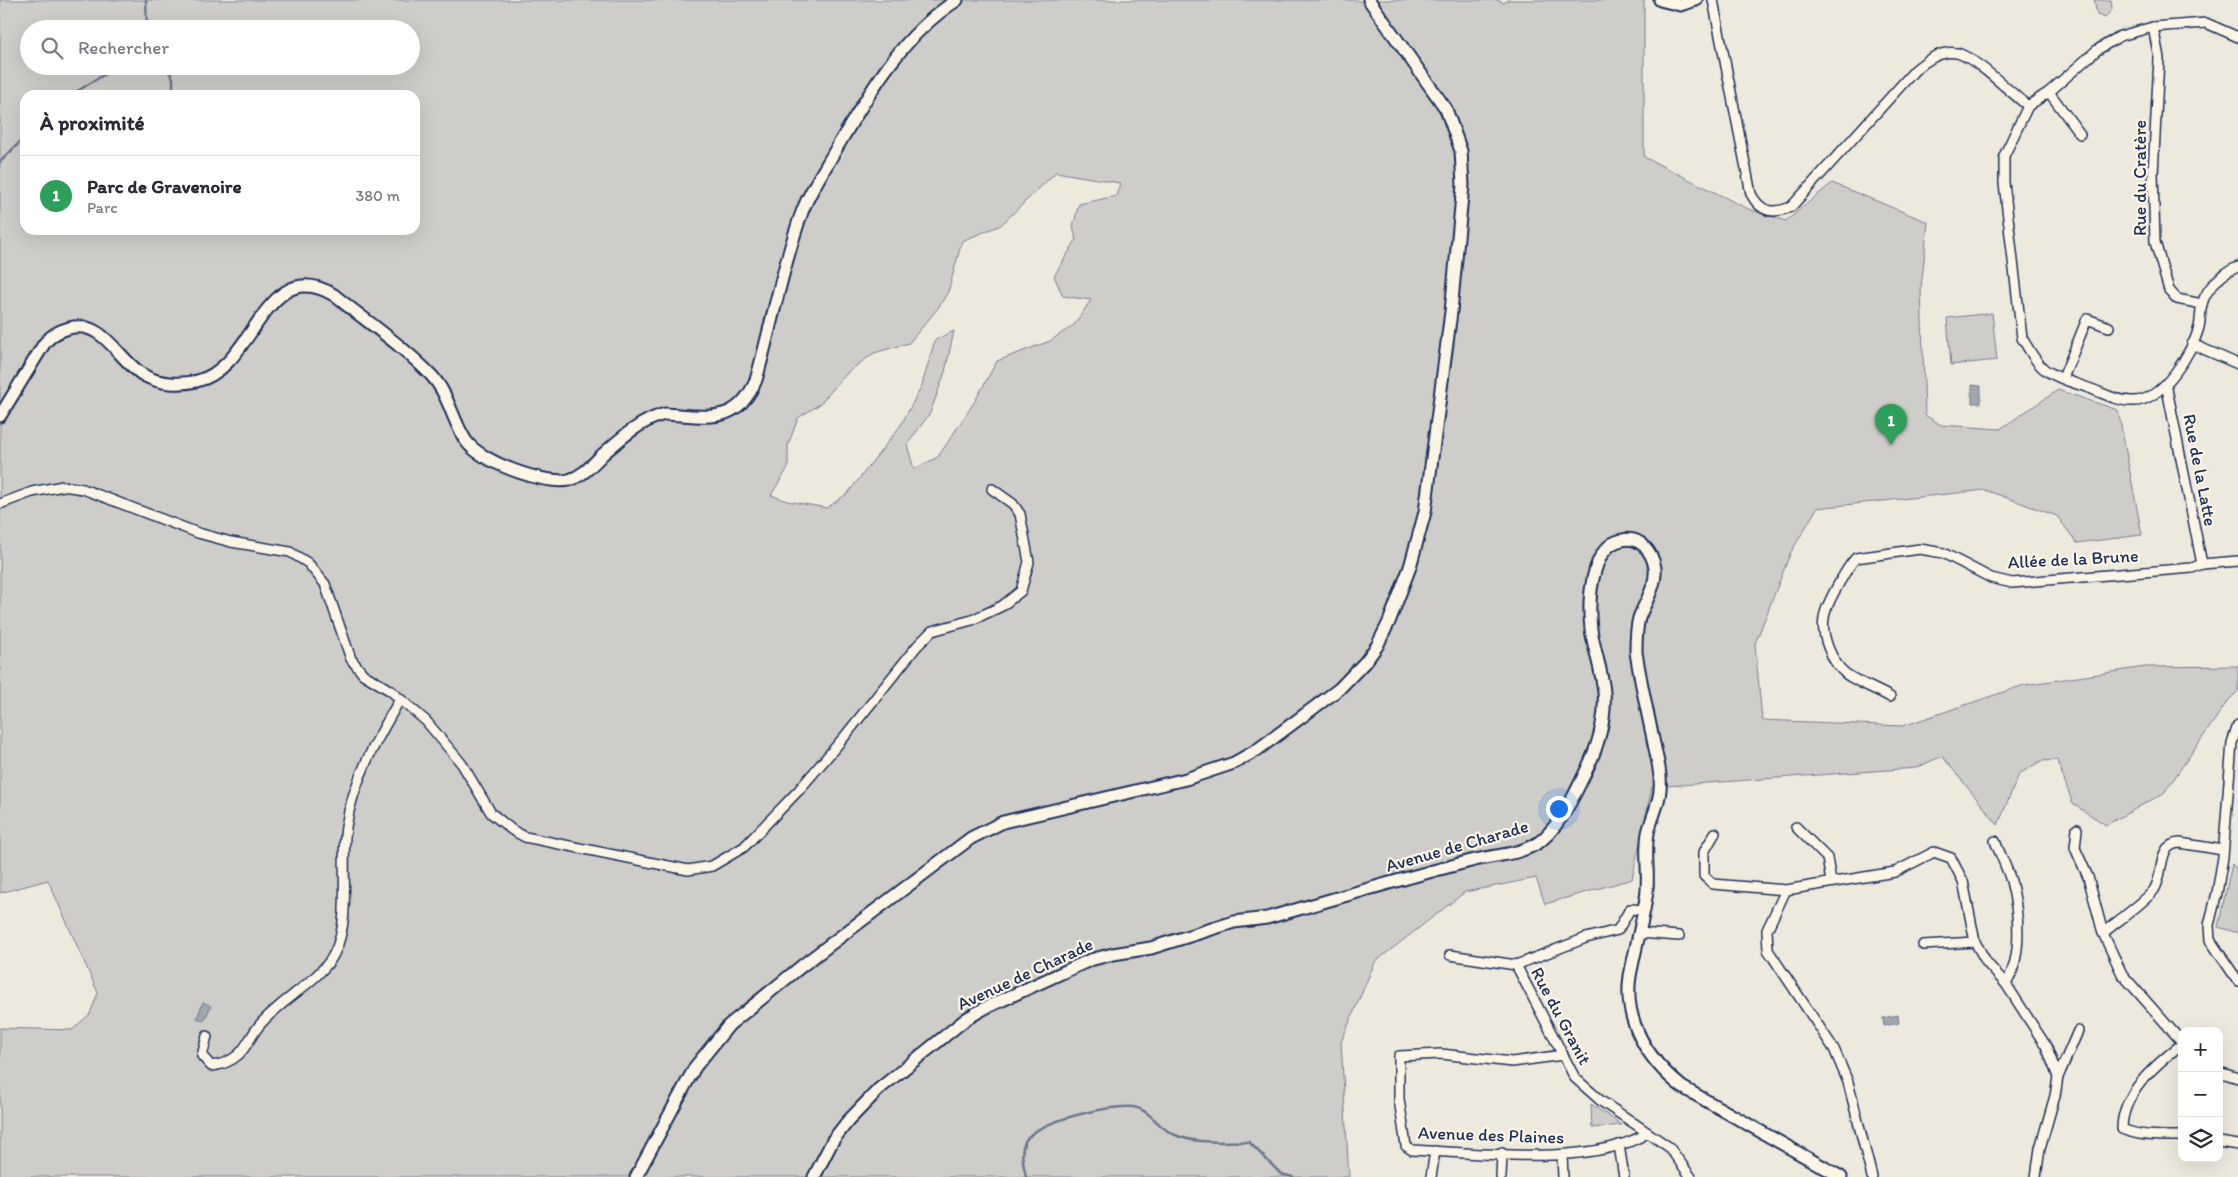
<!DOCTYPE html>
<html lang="fr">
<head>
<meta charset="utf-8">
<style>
  :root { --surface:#fff; --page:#f2f2f3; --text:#2b2b33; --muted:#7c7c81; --line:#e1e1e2; --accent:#1a73e8 }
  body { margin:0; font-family:Itim,sans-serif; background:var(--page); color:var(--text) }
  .controls { position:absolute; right:15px; bottom:15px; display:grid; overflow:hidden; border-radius:10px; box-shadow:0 5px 20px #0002 }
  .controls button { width:45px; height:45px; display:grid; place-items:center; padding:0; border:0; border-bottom:1px solid var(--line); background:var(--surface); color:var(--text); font:25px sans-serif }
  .you { position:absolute; left:1558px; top:808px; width:18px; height:18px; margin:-12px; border:4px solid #fff; border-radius:50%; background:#1a73e8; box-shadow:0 0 0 8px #1a73e833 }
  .badge { display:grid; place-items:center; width:32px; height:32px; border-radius:50%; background:var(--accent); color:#fff; font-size:16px; font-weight:700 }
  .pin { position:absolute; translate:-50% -41px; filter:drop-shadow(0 1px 2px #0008) }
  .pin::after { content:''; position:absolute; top:26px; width:18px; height:15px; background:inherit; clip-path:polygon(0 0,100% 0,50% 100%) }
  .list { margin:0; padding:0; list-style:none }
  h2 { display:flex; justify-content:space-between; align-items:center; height:65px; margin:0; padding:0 20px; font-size:21px }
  h2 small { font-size:16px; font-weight:400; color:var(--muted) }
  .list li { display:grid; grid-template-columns:32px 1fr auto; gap:15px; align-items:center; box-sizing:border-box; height:80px; padding:0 20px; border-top:1px solid var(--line) }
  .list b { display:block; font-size:19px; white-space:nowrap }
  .list p { margin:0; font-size:16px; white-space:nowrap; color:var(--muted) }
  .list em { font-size:16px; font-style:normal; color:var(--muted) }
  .icon { flex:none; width:28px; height:28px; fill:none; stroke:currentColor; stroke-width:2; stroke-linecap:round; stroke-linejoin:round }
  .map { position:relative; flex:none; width:2238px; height:1177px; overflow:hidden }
  .search { position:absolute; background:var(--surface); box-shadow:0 5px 20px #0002; left:20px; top:20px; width:400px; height:55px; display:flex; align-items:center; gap:12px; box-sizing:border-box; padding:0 18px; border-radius:28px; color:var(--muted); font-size:19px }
  .panel { position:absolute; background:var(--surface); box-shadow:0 5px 20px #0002; left:20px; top:90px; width:400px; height:145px; border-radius:15px }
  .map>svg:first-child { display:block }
  .green { fill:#cfcdca; stroke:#757e94; fill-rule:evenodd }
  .water { fill:#a2a7af; stroke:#6c778f }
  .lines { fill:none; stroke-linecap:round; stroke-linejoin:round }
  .stream { stroke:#6c778f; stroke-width:2.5 }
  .minor-casing { stroke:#1b2f5e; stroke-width:12 }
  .tertiary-casing { stroke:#1b2f5e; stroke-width:15 }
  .minor { stroke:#fcf5e5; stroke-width:9 }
  .tertiary { stroke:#fcf5e5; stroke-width:11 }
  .labels { text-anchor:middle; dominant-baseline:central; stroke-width:4.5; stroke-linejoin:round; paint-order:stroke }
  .street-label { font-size:18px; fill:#1b2f5e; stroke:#fcf5e5 }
</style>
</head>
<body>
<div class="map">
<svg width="2238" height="1177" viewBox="0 0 2238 1177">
  <rect width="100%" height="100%" fill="#eee9dd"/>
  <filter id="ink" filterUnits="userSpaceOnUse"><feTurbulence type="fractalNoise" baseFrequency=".02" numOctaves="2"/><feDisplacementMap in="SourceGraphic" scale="10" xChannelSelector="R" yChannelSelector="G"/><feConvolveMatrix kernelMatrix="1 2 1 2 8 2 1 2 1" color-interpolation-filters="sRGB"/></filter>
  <g filter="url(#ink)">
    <g class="green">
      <path d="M0,0H1358L1360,2L1363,0H1497L1504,3L1507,0H1644V157L1748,209L1786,221L1832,183L1928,222L1921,288L1925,415L1941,425L2000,429L2058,390L2118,410L2142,535L2077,543L2057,516L1985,490L1817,508L1790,554L1755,644L1762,720L1903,726L2024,685L2145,667L2238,666V691L2227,702L2164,793L2106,825L2073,804L2057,760L2041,761L2019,774L1998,825L1942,756L1916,768L1652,787L1632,879L1545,904L1536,878L1465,892L1375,962L1341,1042L1349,1177H0V1028L72,1030L90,1014L98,993L48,880L0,893ZM29,29H411V66H29ZM25,95H415V230H25ZM1056,172L1120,183L1116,196L1079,204L1073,226L1076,240L1054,276L1063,296L1091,300L1074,325L1050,341L997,361L975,401L938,457L914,469L907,445L930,413L945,372L954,331L935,340L922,385L901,425L848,493L827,508L787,501L771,495L788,468V445L798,418L820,404L849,371L874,353L909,343L938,308L948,292L962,241L1001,225Z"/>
      <polygon points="2094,0 2111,0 2112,9 2105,18 2097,15"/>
      <polygon points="1992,313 1997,360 1951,365 1947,318"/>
      <polygon points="2232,864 2238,871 2238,933 2218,927"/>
      <polygon points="1591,1104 1622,1125 1592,1128"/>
    </g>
    <g class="water">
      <polygon points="1972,385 1981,386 1981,403 1972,403"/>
      <polygon points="203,1002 211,1006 204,1021 197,1018"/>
      <polygon points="1898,1015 1899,1023 1884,1026 1883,1018"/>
    </g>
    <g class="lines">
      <g class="stream">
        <polyline points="146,0 147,29"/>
        <polyline points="165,66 173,78 173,95"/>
        <polyline points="71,95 118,66"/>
        <polyline points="0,162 25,137"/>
        <path d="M1026,1177C1024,1165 1019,1151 1026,1140C1038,1121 1111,1104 1133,1107C1149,1109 1159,1128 1173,1134C1196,1145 1224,1141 1249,1142L1281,1174L1293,1177"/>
      </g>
      <g class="minor-casing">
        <g id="minor">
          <path d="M1713,0L1751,194C1761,213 1773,214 1791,207L1915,70C1927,60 1941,50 1957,53C1975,57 2012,94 2028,106"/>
          <polyline points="2153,27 2159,58 2153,174 2155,242 2169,290 2177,299 2202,304"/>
          <path d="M2238,37L2206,23L2153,27L2120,36L2097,50L2049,92L2028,106L2004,156V183L2022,338C2029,349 2036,364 2047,371C2060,380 2079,384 2094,390C2106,395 2121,402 2134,401C2162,401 2193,352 2199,327C2201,319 2200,311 2202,304C2207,287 2222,273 2238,267"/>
          <polyline points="2049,92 2080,134"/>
          <polyline points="2192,344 2238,364"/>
          <polyline points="2063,378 2087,319 2109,327"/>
          <polyline points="2166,384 2202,564"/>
          <polyline points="0,504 32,492 63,486 83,489 198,533 231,542 290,552 308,563 325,584 351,659 363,674 391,691 426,721 462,764 491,813 512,830 525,837 688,870 712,866 744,847 799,790 845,736 917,646 932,631 972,620 1002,606 1021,591 1029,562 1020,514 1013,504 992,489"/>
          <path d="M1890,697C1876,689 1859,683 1846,674C1832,663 1821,636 1824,618C1825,606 1847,567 1856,558L1920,549L1943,553L1991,578L2012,583L2192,568L2202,564L2238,561"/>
          <polyline points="2238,725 2232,743 2223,857 2217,893 2209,925 2210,940 2238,981"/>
          <polyline points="1796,827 1827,858 1831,882"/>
          <polyline points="2077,829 2075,848 2088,877 2103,933 2122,974 2182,1042"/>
          <polyline points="1715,833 1704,852 1704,876 1713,884 1786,890 1895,872 1934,852 1951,858 1963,881 1975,942 1987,963 2006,984 2046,1046 2058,1077"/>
          <path d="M1995,841C2000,854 2007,868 2011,881C2019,912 2023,956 2006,984"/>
          <polyline points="1786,890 1767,930 1768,950 1834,1049 1848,1082 1872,1177"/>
          <polyline points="1640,933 1679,936"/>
          <path d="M2103,933C2115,923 2146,901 2154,890C2165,874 2156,844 2180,843L2223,850"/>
          <polyline points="1923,945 1975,942"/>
          <polyline points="1450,955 1516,965 1586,938 1618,930 1630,909 1645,910"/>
          <polyline points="1516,965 1575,1078 1601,1101 1669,1147 1691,1177"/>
          <path d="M207,1036L202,1056L211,1066C222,1065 230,1062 238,1055C246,1048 251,1036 258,1027C278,1001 320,981 334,954C352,918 340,867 346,827C353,780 377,739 400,699"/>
          <path d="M2182,1044C2155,1065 2122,1093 2122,1129C2141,1137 2162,1136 2182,1136"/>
          <path d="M1563,1055L1512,1062L1441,1054L1399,1056V1099L1406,1146L1412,1150C1475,1153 1595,1167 1647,1133"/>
          <polyline points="2219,1072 2238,1078"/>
          <polyline points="2219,1142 2238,1145"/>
          <polyline points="1619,1145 1624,1177"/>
          <polyline points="1562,1155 1563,1177"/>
          <polyline points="1431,1177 1435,1151"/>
          <polyline points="1501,1177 1502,1153"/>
          <polyline points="2036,1177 2040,1148 2055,1096 2058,1077 2078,1031"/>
        </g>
      </g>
      <g class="tertiary-casing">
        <g id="tertiary">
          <polyline points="1660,0 1680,5 1696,0"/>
          <path d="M0,416L44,344C50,336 58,331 69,328C104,319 119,362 145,376C160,384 180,385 197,381C256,367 264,253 334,295C366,321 402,345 431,375C449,394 452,420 466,441C481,462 544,485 569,480C583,476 592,465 602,455C620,439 641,420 665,414C706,416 737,426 756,380C772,324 782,267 802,212C810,190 825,169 836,149C869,93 901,36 957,0"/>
          <polyline points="636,1177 695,1067 729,1025 803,965 971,838 1003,822 1186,779 1234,763 1257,750 1339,689 1366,661 1377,646 1389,622 1410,567 1425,512 1451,312 1463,185 1461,151 1446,109 1369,0"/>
          <path d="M814,1177L833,1140L848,1121L879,1089L966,1019L985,1008L1090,960L1113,954L1151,948L1234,922L1267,918C1335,899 1403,878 1471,861C1493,855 1525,855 1543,839C1562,822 1576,792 1587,769C1598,746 1606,718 1604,692C1602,671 1594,650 1591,629C1588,603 1590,546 1622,540C1640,536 1652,551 1655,568C1657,585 1645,602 1639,618C1636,629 1636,640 1636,652C1640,679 1646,706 1652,734C1655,752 1662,771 1660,790C1659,805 1651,819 1648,833C1644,855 1650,877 1646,898C1642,924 1635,950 1630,976C1623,1021 1648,1060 1682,1087L1841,1177"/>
        </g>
      </g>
      <use href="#minor" class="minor"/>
      <use href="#tertiary" class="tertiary"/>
    </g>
  </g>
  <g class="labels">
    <g class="street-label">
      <text transform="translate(2140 178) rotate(-90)">Rue du Cratère</text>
      <text transform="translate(2200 470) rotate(79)">Rue de la Latte</text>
      <text transform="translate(2073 559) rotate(-3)">Allée de la Brune</text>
      <text transform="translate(1457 846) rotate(-16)">Avenue de Charade</text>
      <text transform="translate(1025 974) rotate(-25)">Avenue de Charade</text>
      <text transform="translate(1561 1016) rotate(62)">Rue du Granit</text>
      <text transform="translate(1491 1135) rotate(2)">Avenue des Plaines</text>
    </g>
  </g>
</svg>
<div class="controls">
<button>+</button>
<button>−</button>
<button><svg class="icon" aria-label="layers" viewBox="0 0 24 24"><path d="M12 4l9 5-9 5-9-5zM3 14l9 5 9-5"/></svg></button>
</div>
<div class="you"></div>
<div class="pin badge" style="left:1891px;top:445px;background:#2e9e5b">1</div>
<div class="search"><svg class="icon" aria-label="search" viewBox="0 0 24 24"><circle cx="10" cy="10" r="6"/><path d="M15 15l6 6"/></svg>Rechercher</div>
<section class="panel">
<h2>À proximité<small></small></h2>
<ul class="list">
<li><span class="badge" style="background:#2e9e5b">1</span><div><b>Parc de Gravenoire</b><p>Parc</p></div><em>380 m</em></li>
</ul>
</section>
</div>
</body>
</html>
